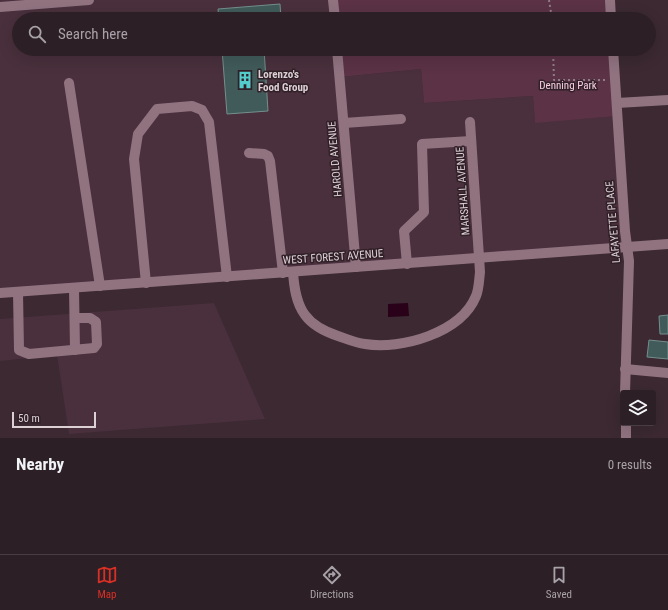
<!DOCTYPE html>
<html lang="en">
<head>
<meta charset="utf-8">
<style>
  :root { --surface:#2d1f26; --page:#35272e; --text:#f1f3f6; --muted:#a7a2a7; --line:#483d43; --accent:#d93025 }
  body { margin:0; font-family:"Roboto Condensed",sans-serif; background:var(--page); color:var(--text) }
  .controls { position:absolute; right:12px; bottom:12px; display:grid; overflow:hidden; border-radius:4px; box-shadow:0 4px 16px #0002 }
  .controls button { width:36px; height:36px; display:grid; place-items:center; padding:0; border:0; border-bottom:1px solid var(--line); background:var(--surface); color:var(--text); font:20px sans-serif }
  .scale { position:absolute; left:12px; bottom:10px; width:84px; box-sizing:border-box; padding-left:4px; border:2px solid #dcd0d5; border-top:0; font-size:11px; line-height:14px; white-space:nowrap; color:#dcd0d5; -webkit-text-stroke:3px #312028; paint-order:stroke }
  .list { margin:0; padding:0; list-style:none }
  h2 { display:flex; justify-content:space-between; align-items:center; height:52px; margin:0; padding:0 16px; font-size:17px }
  h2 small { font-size:13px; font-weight:400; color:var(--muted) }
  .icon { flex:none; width:22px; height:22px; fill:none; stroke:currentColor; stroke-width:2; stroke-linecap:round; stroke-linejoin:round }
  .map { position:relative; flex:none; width:668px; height:438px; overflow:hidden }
  .search { position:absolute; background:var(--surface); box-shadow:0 4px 16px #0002; left:12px; right:12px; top:12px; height:44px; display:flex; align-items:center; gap:10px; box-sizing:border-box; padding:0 14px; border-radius:22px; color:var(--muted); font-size:15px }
  .sheet { height:116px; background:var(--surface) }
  nav { display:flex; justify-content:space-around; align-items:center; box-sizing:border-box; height:56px; border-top:1px solid var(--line); background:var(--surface); font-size:11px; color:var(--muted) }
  nav a { display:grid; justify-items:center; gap:2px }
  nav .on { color:var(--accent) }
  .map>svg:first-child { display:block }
  .built { fill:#49303c }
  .green { fill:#5b3246 }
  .water { fill:#290118 }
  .building { fill:#415b5a; stroke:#748f8e }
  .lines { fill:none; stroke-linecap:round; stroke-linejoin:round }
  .path { stroke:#8e7e85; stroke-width:2; stroke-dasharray:2 3; stroke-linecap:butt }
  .minor { stroke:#917380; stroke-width:10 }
  .labels { text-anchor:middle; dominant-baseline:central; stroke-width:3; stroke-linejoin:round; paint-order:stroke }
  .poi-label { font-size:11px; font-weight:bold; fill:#dcd0d5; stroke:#312028; text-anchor:start }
  .park-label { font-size:11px; fill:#f7cfe1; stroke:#312028 }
  .street-label { font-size:11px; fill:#dcd0d5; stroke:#312028 }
</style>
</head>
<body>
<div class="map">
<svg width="668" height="438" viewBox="0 0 668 438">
  <rect width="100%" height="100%" fill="#3c2932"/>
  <g class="built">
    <polygon points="0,0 333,0 335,19 19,19 19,49 337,49 340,77 421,69 424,103 533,96 535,122 618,116 627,247 0,293"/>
    <polygon points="214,303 265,419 69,434 57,355 0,361 0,319"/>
  </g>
  <g class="green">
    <polygon points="333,0 610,0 611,19 335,19"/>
    <polygon points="337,49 613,49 618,116 535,123 533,96 424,103 421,69 340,77"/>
  </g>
  <polygon class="water" points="408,303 409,316 388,317 388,304"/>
  <g class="building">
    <polygon points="280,4 281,19 219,19 218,9"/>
    <polygon points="222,49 264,49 268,111 227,114"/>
    <polygon points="668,315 668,334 660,334 659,316"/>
    <polygon points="649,340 668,342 668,359 647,357"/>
  </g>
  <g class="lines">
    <g class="path">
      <polyline points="549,0 552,19"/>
      <polyline points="553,49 554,80 606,80"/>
    </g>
    <g class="minor">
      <polyline points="333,0 335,19"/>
      <polyline points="610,0 611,19"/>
      <polyline points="0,7 89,0"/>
      <polyline points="337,49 356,267"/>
      <polyline points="613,49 625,231 629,261 625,393"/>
      <polyline points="69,83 100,286"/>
      <polyline points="617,103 668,100"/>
      <polyline points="344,123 401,119"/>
      <polyline points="249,153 264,154 268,156 270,161 283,273"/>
      <polyline points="407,264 404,231 424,212 422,144 471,141"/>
      <path d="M293,272C294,287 296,303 305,315C313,326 326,332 338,336C347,339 356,343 365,344C401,350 461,333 476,296C479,289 479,280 480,272L470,122"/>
      <polyline points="146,283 134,159 138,134 157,109 192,106 202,110 209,122 227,277"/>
      <polyline points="74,288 75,350"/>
      <polyline points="18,292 19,350 29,354 94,348 97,344 96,322 90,318 75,318"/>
      <polyline points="0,293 668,244"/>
      <polyline points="625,369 668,373"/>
      <polyline points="626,423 626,438"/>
    </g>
  </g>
  <defs>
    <g id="building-bare" transform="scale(1.38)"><path d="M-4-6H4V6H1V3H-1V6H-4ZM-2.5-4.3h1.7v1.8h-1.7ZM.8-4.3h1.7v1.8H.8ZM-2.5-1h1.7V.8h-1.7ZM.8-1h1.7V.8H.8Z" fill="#52cdcc" stroke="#312028" stroke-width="2.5" paint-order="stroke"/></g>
  </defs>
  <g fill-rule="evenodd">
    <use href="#building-bare" x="245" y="80"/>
  </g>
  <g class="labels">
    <g class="poi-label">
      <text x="258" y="74">Lorenzo's<tspan x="258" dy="13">Food Group</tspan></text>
    </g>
    <g class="park-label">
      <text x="568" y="85">Denning Park</text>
    </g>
    <g class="street-label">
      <text transform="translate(335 159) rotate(-95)">HAROLD AVENUE</text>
      <text transform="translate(463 191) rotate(-94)">MARSHALL AVENUE</text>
      <text transform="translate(613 222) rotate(-95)">LAFAYETTE PLACE</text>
      <text transform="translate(333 257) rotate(-4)">WEST FOREST AVENUE</text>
    </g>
  </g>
</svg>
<div class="controls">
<button><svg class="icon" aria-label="layers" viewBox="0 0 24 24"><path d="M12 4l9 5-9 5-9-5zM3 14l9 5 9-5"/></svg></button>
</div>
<div class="scale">50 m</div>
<div class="search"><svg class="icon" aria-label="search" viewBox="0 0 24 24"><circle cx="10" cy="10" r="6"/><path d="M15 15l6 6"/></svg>Search here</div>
</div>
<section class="sheet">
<h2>Nearby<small>0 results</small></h2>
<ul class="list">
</ul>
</section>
<nav>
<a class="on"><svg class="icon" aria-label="map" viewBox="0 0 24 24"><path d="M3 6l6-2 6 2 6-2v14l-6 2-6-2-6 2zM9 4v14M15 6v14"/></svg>Map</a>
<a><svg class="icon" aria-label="directions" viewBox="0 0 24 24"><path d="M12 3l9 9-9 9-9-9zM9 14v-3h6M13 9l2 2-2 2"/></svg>Directions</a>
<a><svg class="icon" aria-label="saved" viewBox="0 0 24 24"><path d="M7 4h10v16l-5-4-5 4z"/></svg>Saved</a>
</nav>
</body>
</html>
